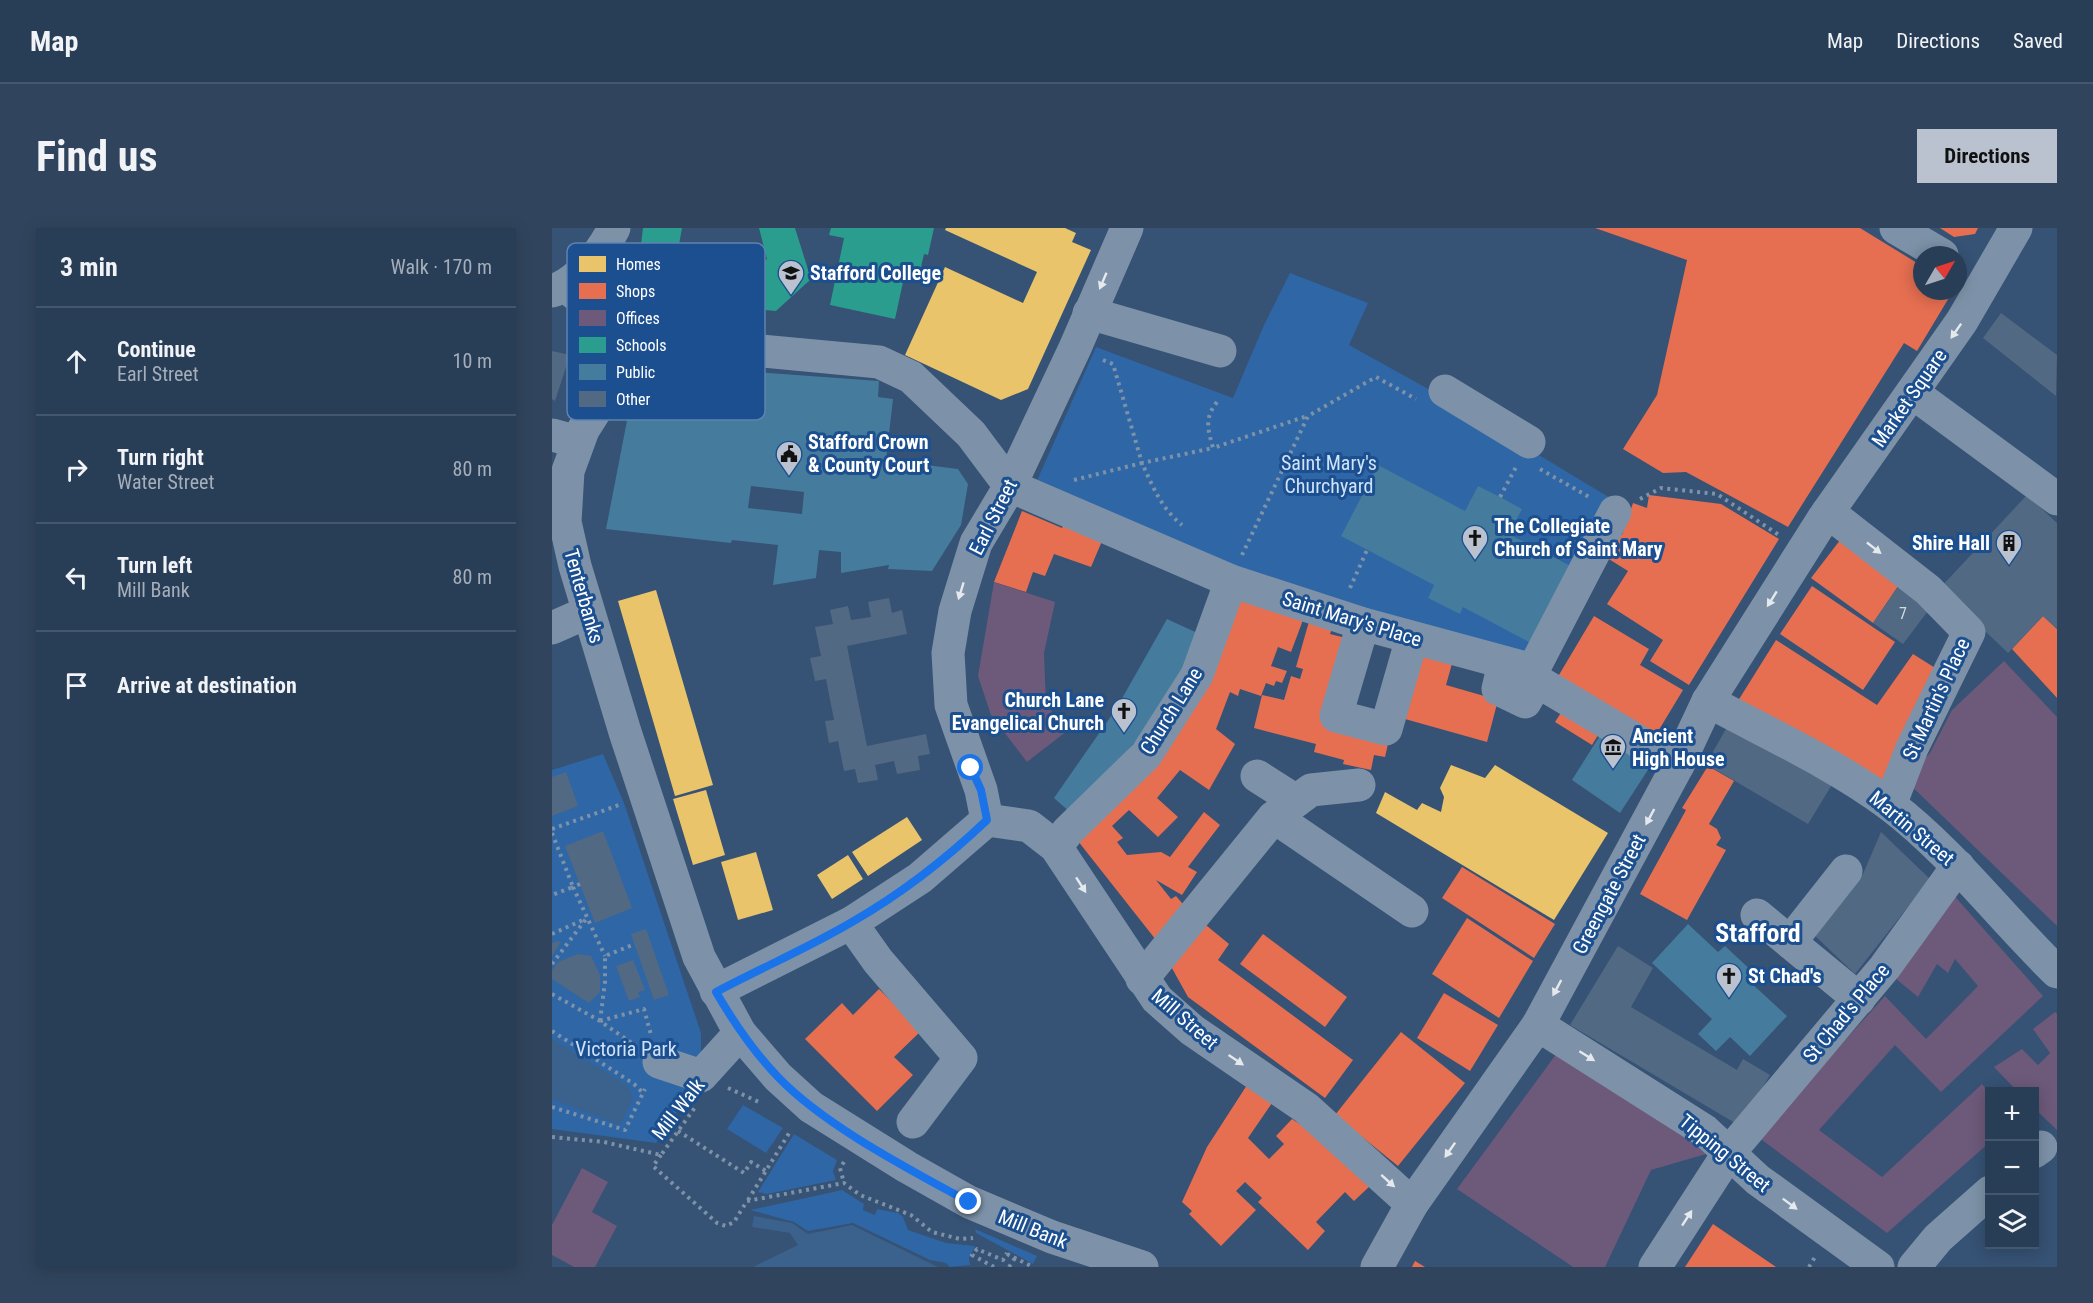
<!DOCTYPE html>
<html lang="en">
<head>
<meta charset="utf-8">
<style>
  :root { --surface:#283e57; --page:#30455d; --text:#f1f3f6; --muted:#a5aeba; --line:#44576d; --accent:#b9c2ce }
  body { margin:0; font-family:"Roboto Condensed",sans-serif; background:var(--page); color:var(--text) }
  .controls { position:absolute; right:18px; bottom:18px; display:grid; overflow:hidden; border-radius:0px; box-shadow:0 3px 15px #0003 }
  .controls button { width:54px; height:54px; display:grid; place-items:center; padding:0; border:0; border-bottom:2px solid var(--line); background:var(--surface); color:var(--text); font:30px sans-serif }
  .compass { position:absolute; left:1361px; top:18px; width:54px; height:54px; border-radius:50%; background:var(--surface); box-shadow:0 3px 15px #0003; rotate:51deg }
  .stop { position:absolute; width:18px; height:18px; margin:-14px; border:4px solid #1a73e8; border-radius:50%; background:#fff }
  .stop.end { background:#1a73e8; border-color:#fff; box-shadow:0 2px 6px #0008 }
  .list { margin:0; padding:0; list-style:none }
  h2 { display:flex; justify-content:space-between; align-items:center; height:78px; margin:0; padding:0 24px; font-size:26px }
  h2 small { font-size:20px; font-weight:400; color:var(--muted) }
  .list li { display:grid; grid-template-columns:39px 1fr auto; gap:18px; align-items:center; box-sizing:border-box; height:108px; padding:0 24px; border-top:2px solid var(--line) }
  .list b { display:block; font-size:22px; white-space:nowrap }
  .list p { margin:0; font-size:20px; white-space:nowrap; color:var(--muted) }
  .list em { font-size:20px; font-style:normal; color:var(--muted) }
  .icon { flex:none; width:33px; height:33px; fill:none; stroke:currentColor; stroke-width:2; stroke-linecap:round; stroke-linejoin:round }
  .map { position:relative; flex:none; width:1505px; height:1039px; overflow:hidden; border-radius:0px }
  header { display:flex; align-items:center; gap:36px; box-sizing:border-box; height:84px; padding:0 30px; background:var(--surface); border-bottom:2px solid var(--line) }
  header strong { font-size:28px }
  nav { display:flex; gap:33px; margin-inline-start:auto; font-size:21px }
  .intro { display:flex; align-items:center; justify-content:space-between; box-sizing:border-box; height:144px; padding:0 36px }
  h1 { margin:0; font-size:42px }
  .button { padding:15px 27px; border-radius:0px; background:var(--accent); color:#111; font-size:21px; font-weight:700 }
  main { display:flex; gap:36px; padding:0 36px }
  aside { flex:1; background:var(--surface); border-radius:0px; box-shadow:0 3px 15px #0003 }
  .map>svg:first-child { display:block }
  .green { fill:#2f66a5 }
  .water { fill:#3b618d }
  .homes { fill:#e9c46a }
  .shops { fill:#e76f51 }
  .offices { fill:#6d597a }
  .schools { fill:#2a9d8f }
  .public { fill:#457b9d; fill-rule:evenodd }
  .building { fill:#526984 }
  .lines { fill:none; stroke-linecap:round; stroke-linejoin:round }
  .path { stroke:#7d92a8; stroke-width:4; stroke-dasharray:3 4.5; stroke-linecap:butt }
  .minor { stroke:#7d92a8; stroke-width:33 }
  .highway { stroke:#7e92a7; stroke-width:33 }
  .oneway { fill:#e5e9ee }
  .route { stroke:#1a73e8; stroke-width:8 }
  .labels { text-anchor:middle; dominant-baseline:central; stroke-width:6; stroke-linejoin:round; paint-order:stroke }
  .number-label { font-size:16px; fill:#d4dae0 }
  .poi-label { font-size:20px; font-weight:bold; fill:#fff; stroke:#1b4f8f; text-anchor:start }
  .street-label { font-size:20px; fill:#fff; stroke:#1b4f8f }
  .park-label { font-size:20px; fill:#cfe3fa; stroke:#1b4f8f }
  .district-label { font-size:26px; font-weight:bold; fill:#fff; stroke:#1b4f8f }
  .key { fill:#1b4f8f; stroke:#5f84b1; stroke-width:1.5 }
  .key-label { font-size:16px; fill:#fff }
</style>
</head>
<body>
<header>
<strong>Map</strong>
<nav><a>Map</a><a>Directions</a><a>Saved</a></nav>
</header>
<div class="intro"><h1>Find us</h1><a class="button">Directions</a></div>
<main>
<aside>
<h2>3 min<small>Walk · 170 m</small></h2>
<ul class="list">
<li><svg class="icon" aria-label="ahead" viewBox="0 0 24 24"><path d="M12 20V5M6 11l6-6 6 6"/></svg><div><b>Continue</b><p>Earl Street</p></div><em>10 m</em></li>
<li><svg class="icon" aria-label="right" viewBox="0 0 24 24"><path d="M7 20v-9h11M14 6l5 5-5 5"/></svg><div><b>Turn right</b><p>Water Street</p></div><em>80 m</em></li>
<li><svg class="icon" aria-label="left" viewBox="0 0 24 24"><path d="M17 20v-9H6M10 6l-5 5 5 5"/></svg><div><b>Turn left</b><p>Mill Bank</p></div><em>80 m</em></li>
<li><svg class="icon" aria-label="arrive" viewBox="0 0 24 24"><path d="M6 21V4h12l-3 4 3 4H6"/></svg><div><b>Arrive at destination</b></div></li>
</ul>
</aside>
<div class="map">
<svg width="1505" height="1039" viewBox="0 0 1505 1039">
  <rect width="100%" height="100%" fill="#365274"/>
  <g class="green">
    <polygon points="738,45 816,75 797,117 887,167 1065,274 991,435 727,360 484,255 544,119 681,170 712,97"/>
    <polygon points="51,526 72,575 149,805 149,848 104,915 0,901 0,542"/>
    <polygon points="191,877 231,900 214,925 175,901"/>
    <polygon points="242,906 285,932 281,943 284,952 215,966 206,964"/>
    <polygon points="290,962 312,976 311,982 323,987 325,981 346,985 351,989 356,1002 394,1015 423,1018 417,1030 418,1037 398,1039 394,1035 378,1032 301,995 256,1003 242,994 198,982"/>
    <polygon points="423,1001 485,1028 481,1036 424,1005"/>
  </g>
  <g class="water">
    <polygon points="0,811 76,858 81,870 68,897 0,871"/>
    <polygon points="202,988 240,995 256,1006 300,997 386,1039 201,1039 246,1017 238,1005 200,999"/>
  </g>
  <g class="homes">
    <polygon points="394,0 513,0 524,5 520,14 539,22 476,161 449,172 353,127 393,39 471,75 485,44 393,2"/>
    <polygon points="104,362 161,557 123,568 66,373"/>
    <polygon points="899,537 933,550 943,537 1056,605 1002,692 824,585 833,564 865,582 870,575 889,584 892,569 888,560"/>
    <polygon points="154,562 173,627 141,637 121,571"/>
    <polygon points="355,589 370,612 316,648 300,624"/>
    <polygon points="204,624 221,682 186,692 169,634"/>
    <polygon points="296,627 311,651 280,671 265,647"/>
  </g>
  <g class="shops">
    <polygon points="1043,0 1308,0 1370,38 1370,63 1401,63 1365,123 1352,115 1236,299 1134,244 1111,245 1071,221 1105,167 1135,32"/>
    <polygon points="1388,0 1426,0 1423,6 1402,9"/>
    <polygon points="1097,267 1169,276 1227,311 1137,457 1098,433 1111,412 1055,376 1076,343 1052,328 1064,307 1070,307 1081,275 1095,280"/>
    <polygon points="470,283 510,300 514,290 553,306 539,339 502,326 493,348 481,344 474,364 442,354"/>
    <polygon points="1292,307 1351,351 1321,395 1259,350"/>
    <polygon points="1260,358 1343,414 1311,462 1228,406"/>
    <polygon points="681,366 751,392 739,424 726,419 719,438 735,443 730,455 724,453 722,458 714,455 709,468 688,461 686,468 678,464 664,501 683,516 657,562 628,542 605,570 626,589 606,609 577,582 560,598 571,610 565,614 575,627 609,624 618,629 652,584 668,597 636,639 645,644 630,667 604,652 619,671 624,668 635,681 604,712 522,608"/>
    <polygon points="1042,388 1097,421 1088,437 1131,462 1099,515 1001,457"/>
    <polygon points="1491,388 1505,401 1505,470 1460,421"/>
    <polygon points="758,390 781,398 778,406 798,411 777,489 839,503 833,529 822,527 819,542 791,536 792,532 762,524 764,516 702,500 710,467 732,472 739,448 748,451 751,441 744,439"/>
    <polygon points="1224,412 1325,477 1361,426 1388,443 1328,560 1184,476"/>
    <polygon points="874,417 903,425 894,457 946,472 935,514 853,491"/>
    <polygon points="1014,477 1051,499 1040,517 1003,494"/>
    <polygon points="1156,538 1182,553 1157,596 1165,601 1169,610 1164,617 1174,622 1135,692 1088,666 1134,582 1130,580"/>
    <polygon points="910,639 1003,696 982,730 890,670"/>
    <polygon points="915,690 981,733 947,790 880,746"/>
    <polygon points="649,693 677,716 666,732 801,832 773,870 636,769 616,733"/>
    <polygon points="711,706 795,769 773,799 688,736"/>
    <polygon points="327,761 369,803 342,829 361,847 325,883 253,811 290,775 301,787"/>
    <polygon points="892,765 946,797 918,843 865,810"/>
    <polygon points="849,804 913,855 846,938 783,887"/>
    <polygon points="695,857 720,875 696,910 717,931 732,916 724,908 740,891 755,901 819,957 802,973 793,964 764,994 773,1003 756,1022 706,974 710,970 693,954 684,963 704,982 669,1018 637,986 640,983 630,974 655,919"/>
    <polygon points="1161,996 1224,1039 1133,1039"/>
    <polygon points="863,1033 873,1039 860,1039"/>
  </g>
  <g class="offices">
    <polygon points="442,354 503,374 492,425 494,476 515,503 475,534 439,487 426,448"/>
    <polygon points="1452,433 1505,489 1505,698 1353,552 1378,525 1400,482"/>
    <polygon points="1398,663 1491,768 1389,864 1343,817 1267,902 1330,949 1430,856 1438,866 1438,914 1335,1005 1206,909 1333,768 1374,811 1426,758 1403,731 1396,745 1385,736 1366,769 1338,746"/>
    <polygon points="1503,784 1505,786 1505,902 1482,880 1482,864 1466,864 1442,839 1470,821 1486,837 1498,825 1481,801"/>
    <polygon points="1005,825 1144,917 1154,926 1099,942 1053,1039 1021,1039 905,961"/>
    <polygon points="30,940 56,954 40,984 65,998 43,1039 22,1039 0,1027 0,997"/>
  </g>
  <g class="schools">
    <polygon points="91,0 130,0 124,34 205,40 215,31 207,0 243,0 259,51 224,83 110,72 87,34"/>
    <polygon points="279,0 382,0 376,27 372,26 367,48 353,45 343,91 278,77 292,10 277,7"/>
  </g>
  <g class="public">
    <path d="M123,138L327,153L326,169L341,171L334,232L406,241L416,256L409,297L380,343L336,341L337,337L289,345V324L267,322L264,350L221,357L226,317L180,312L179,315L54,301L78,177L87,151ZM199,258L252,264L250,286L196,280Z"/>
    <polygon points="826,237 913,283 926,258 948,269 970,281 957,306 1030,344 990,421 911,379 908,386 876,370 882,357 789,308"/>
    <polygon points="615,391 652,408 618,474 520,586 502,570 564,481"/>
    <polygon points="1052,501 1103,531 1068,585 1020,552"/>
    <polygon points="1136,696 1166,724 1173,718 1203,746 1197,753 1235,788 1198,828 1178,809 1164,823 1146,806 1160,791 1100,735"/>
  </g>
  <g class="building">
    <polygon points="1449,85 1505,127 1504,168 1431,110"/>
    <polygon points="0,123 18,127 3,173 0,171"/>
    <polygon points="1475,267 1505,295 1505,401 1491,388 1456,425 1388,360"/>
    <polygon points="1351,351 1382,375 1351,416 1321,395"/>
    <polygon points="337,370 340,385 350,382 355,406 295,418 315,518 374,506 378,526 366,528 368,542 345,546 342,533 323,537 326,552 306,555 303,541 292,543 286,513 277,515 273,493 282,492 274,451 263,453 258,430 269,428 263,399 281,396 278,382 296,378 299,392 319,389 316,374"/>
    <polygon points="1178,494 1281,555 1256,596 1154,536"/>
    <polygon points="14,544 26,578 0,588 0,549"/>
    <polygon points="51,603 80,680 43,695 13,618"/>
    <polygon points="1329,604 1378,651 1303,746 1257,702 1311,646"/>
    <polygon points="94,701 117,767 102,772 79,706"/>
    <polygon points="5,713 9,714 0,728 0,715"/>
    <polygon points="1066,718 1101,740 1079,779 1185,842 1191,831 1218,847 1188,898 1018,797"/>
    <polygon points="26,726 39,728 48,747 48,764 37,775 0,751 0,742 6,734"/>
    <polygon points="81,732 93,762 86,764 88,769 77,773 64,738"/>
  </g>
  <g class="lines">
    <g class="path">
      <polyline points="551,132 561,136 590,235 661,220"/>
      <path d="M665,174C652,190 656,202 661,220L755,188"/>
      <polyline points="988,241 1039,270"/>
      <path d="M522,252L590,235C601,259 609,280 630,297"/>
      <polyline points="948,269 964,239"/>
      <polyline points="1088,271 1109,260 1165,266 1227,307"/>
      <polyline points="690,327 756,188 824,149 864,171"/>
      <polyline points="798,360 815,322"/>
      <polyline points="0,601 67,577"/>
      <polyline points="0,605 21,659 0,667"/>
      <polyline points="28,656 21,659 53,728"/>
      <polyline points="0,706 33,691"/>
      <polyline points="0,736 34,691"/>
      <polyline points="0,766 48,793 84,818"/>
      <polyline points="48,793 92,781 99,807"/>
      <polyline points="48,793 53,754 53,728 83,716"/>
      <polyline points="0,803 82,856 91,865"/>
      <polyline points="176,860 207,874"/>
      <polyline points="0,879 73,902 93,861"/>
      <polyline points="126,903 192,945 199,934 214,943"/>
      <polyline points="0,909 52,914 109,927 144,878"/>
      <polyline points="109,927 101,938 165,995 174,998 182,994 195,973 292,955 308,967 359,987 380,1004 408,1011 421,1010"/>
      <polyline points="292,934 288,940 292,955"/>
      <polyline points="196,972 239,902"/>
      <polyline points="455,1026 481,1039"/>
      <polyline points="442,1039 420,1027 425,1021 451,1032 455,1025"/>
      <polyline points="457,1039 463,1030"/>
      <polyline points="1257,1039 1263,1029"/>
    </g>
    <g class="minor">
      <polyline points="1344,0 1390,27"/>
      <polyline points="15,59 54,92 62,109 64,130 50,172 31,202 16,243 13,294 23,338 73,504 147,729 188,805 226,849 259,879 355,939 417,974 500,1009 590,1039"/>
      <polyline points="537,85 668,123"/>
      <polyline points="62,109 327,134 359,149 419,206 458,258 679,353 811,396 981,442"/>
      <polyline points="893,163 977,214"/>
      <polyline points="1361,165 1505,271"/>
      <polyline points="0,207 26,214"/>
      <polyline points="1276,284 1376,362 1417,404 1360,520 1338,577"/>
      <polyline points="811,396 784,488 834,501 860,410"/>
      <polyline points="0,400 36,384"/>
      <polyline points="952,435 946,461 973,474 985,453"/>
      <polyline points="981,442 1063,284"/>
      <polyline points="981,442 985,453 1126,537"/>
      <path d="M1156,473C1217,506 1283,536 1338,577C1401,625 1449,690 1505,744"/>
      <polyline points="705,548 744,573"/>
      <polyline points="722,589 860,683"/>
      <polyline points="435,592 429,562 399,477 396,425 403,383 424,315 458,258 523,120 575,0"/>
      <polyline points="435,592 477,598 504,619 605,771 640,802 754,880 860,976"/>
      <polyline points="504,619 516,603 594,527 645,447 679,353"/>
      <polyline points="1205,687 1307,771"/>
      <polyline points="299,695 326,733 409,830 361,894"/>
      <polyline points="1238,714 1294,643"/>
      <polyline points="590,751 721,590 759,562 807,557"/>
      <polyline points="164,763 299,695 368,650 435,592"/>
      <polyline points="986,797 1153,903 1206,952 1326,1039"/>
      <polyline points="107,834 149,848 188,805"/>
      <polyline points="1482,924 1489,919"/>
      <polyline points="825,1039 860,976 986,797 1126,537 1156,473 1271,291 1410,93 1464,0"/>
      <polyline points="1103,1039 1176,926 1333,739 1406,638"/>
      <polyline points="1362,1039 1386,1010 1438,964"/>
    </g>
    <path class="highway" d="M0,63C26,55 50,24 62,0"/>
  </g>
  <defs><path id="oneway-solid" d="M-6-.8H1V-3.2L6.5 0L1 3.2V.8H-6Z" transform="scale(1.5)"/></defs>
  <g class="oneway">
    <use href="#oneway-solid" transform="translate(551 53) rotate(113)"/>
    <use href="#oneway-solid" transform="translate(1404 103) rotate(125)"/>
    <use href="#oneway-solid" transform="translate(1322 320) rotate(38)"/>
    <use href="#oneway-solid" transform="translate(409 363) rotate(107)"/>
    <use href="#oneway-solid" transform="translate(1220 371) rotate(122)"/>
    <use href="#oneway-solid" transform="translate(1098 589) rotate(118)"/>
    <use href="#oneway-solid" transform="translate(529 657) rotate(57)"/>
    <use href="#oneway-solid" transform="translate(1005 760) rotate(118)"/>
    <use href="#oneway-solid" transform="translate(1035 828) rotate(32)"/>
    <use href="#oneway-solid" transform="translate(684 832) rotate(34)"/>
    <use href="#oneway-solid" transform="translate(898 922) rotate(125)"/>
    <use href="#oneway-solid" transform="translate(836 953) rotate(42)"/>
    <use href="#oneway-solid" transform="translate(1238 976) rotate(37)"/>
    <use href="#oneway-solid" transform="translate(1135 990) rotate(-57)"/>
  </g>
  <g class="lines">
    <path class="route" d="M417,974C357,941 273,898 226,849C201,823 182,795 164,764C209,740 256,720 300,694C349,666 394,631 435,592L429,562L419,540"/>
  </g>
  <defs>
    <g id="university-pin" transform="scale(1.35)"><path d="M0 17L-7.5 6A9.5 9.5 0 1 1 7.5 6Z" fill="#b9c2ce" stroke="#1b4f8f"/><path d="M0-5L7-2L0 1L-7-2ZM-4 1L0 2.5L4 1V4Q0 6-4 4Z" fill="#111"/></g>
    <g id="civic-pin" transform="scale(1.35)"><path d="M0 17L-7.5 6A9.5 9.5 0 1 1 7.5 6Z" fill="#b9c2ce" stroke="#1b4f8f"/><path d="M-.6-6.5H3V-4.5H.6V-3L4-1V1h2V6H-6V1h2V-1L-.6-3ZM-1.2 2.5V6h2.4V2.5Z" fill="#111"/></g>
    <g id="church-pin" transform="scale(1.35)"><path d="M0 17L-7.5 6A9.5 9.5 0 1 1 7.5 6Z" fill="#b9c2ce" stroke="#1b4f8f"/><path d="M-1.2-6h2.4v3.5h3.3v2.4h-3.3V6h-2.4V-.1h-3.3v-2.4h3.3Z" fill="#111"/></g>
    <g id="building-pin" transform="scale(1.35)"><path d="M0 17L-7.5 6A9.5 9.5 0 1 1 7.5 6Z" fill="#b9c2ce" stroke="#1b4f8f"/><path d="M-4-6H4V6H1V3H-1V6H-4ZM-2.5-4.3h1.7v1.8h-1.7ZM.8-4.3h1.7v1.8H.8ZM-2.5-1h1.7V.8h-1.7ZM.8-1h1.7V.8H.8Z" fill="#111"/></g>
    <g id="museum-pin" transform="scale(1.35)"><path d="M0 17L-7.5 6A9.5 9.5 0 1 1 7.5 6Z" fill="#b9c2ce" stroke="#1b4f8f"/><path d="M0-6L6-3V-2H-6V-3ZM-5-1h2V3h-2ZM-1-1h2V3h-2ZM3-1h2V3H3ZM-6 4H6V6H-6Z" fill="#111"/></g>
  </defs>
  <g fill-rule="evenodd">
    <use href="#university-pin" x="239" y="45"/>
    <use href="#civic-pin" x="237" y="226"/>
    <use href="#church-pin" x="923" y="310"/>
    <use href="#building-pin" x="1457" y="315"/>
    <use href="#church-pin" x="572" y="483"/>
    <use href="#museum-pin" x="1061" y="519"/>
    <use href="#church-pin" x="1177" y="748"/>
  </g>
  <g class="labels">
    <g class="number-label">
      <text x="1351" y="385">7</text>
    </g>
    <g class="poi-label">
      <text x="258" y="45">Stafford College</text>
      <text x="256" y="214">Stafford Crown<tspan x="256" dy="23">&amp; County Court</tspan></text>
      <text x="942" y="298">The Collegiate<tspan x="942" dy="23">Church of Saint Mary</tspan></text>
      <text x="1438" y="315" text-anchor="end">Shire Hall</text>
      <text x="552" y="472" text-anchor="end">Church Lane<tspan x="552" dy="23">Evangelical Church</tspan></text>
      <text x="1080" y="508">Ancient<tspan x="1080" dy="23">High House</tspan></text>
      <text x="1196" y="748">St Chad's</text>
    </g>
    <g class="street-label">
      <text transform="translate(1357 170) rotate(-55)">Market Square</text>
      <text transform="translate(441 289) rotate(-63)">Earl Street</text>
      <text transform="translate(32 368) rotate(74)">Tenterbanks</text>
      <text transform="translate(800 391) rotate(17)">Saint Mary's Place</text>
      <text transform="translate(1384 471) rotate(-65)">St Martin's Place</text>
      <text transform="translate(619 483) rotate(-58)">Church Lane</text>
      <text transform="translate(1360 600) rotate(40)">Martin Street</text>
      <text transform="translate(1057 666) rotate(-62)">Greengate Street</text>
      <text transform="translate(1294 785) rotate(-50)">St Chad's Place</text>
      <text transform="translate(633 791) rotate(41)">Mill Street</text>
      <text transform="translate(126 881) rotate(-52)">Mill Walk</text>
      <text transform="translate(1173 925) rotate(39)">Tipping Street</text>
      <text transform="translate(481 1001) rotate(22)">Mill Bank</text>
    </g>
    <g class="park-label">
      <text x="777" y="235">Saint Mary's<tspan x="777" dy="23">Churchyard</tspan></text>
      <text x="74" y="821">Victoria Park</text>
    </g>
    <g class="district-label">
      <text x="1206" y="705">Stafford</text>
    </g>
  </g>
  <rect x="15" y="15" width="198" height="177" rx="9" class="key"/>
  <rect x="27" y="28" width="27" height="16" fill="#e9c46a"/>
  <rect x="27" y="55" width="27" height="16" fill="#e76f51"/>
  <rect x="27" y="82" width="27" height="16" fill="#6d597a"/>
  <rect x="27" y="109" width="27" height="16" fill="#2a9d8f"/>
  <rect x="27" y="136" width="27" height="16" fill="#457b9d"/>
  <rect x="27" y="163" width="27" height="16" fill="#526984"/>
  <g class="key-label">
    <text x="64" y="42">Homes</text>
    <text x="64" y="69">Shops</text>
    <text x="64" y="96">Offices</text>
    <text x="64" y="123">Schools</text>
    <text x="64" y="150">Public</text>
    <text x="64" y="177">Other</text>
  </g>
</svg>
<div class="controls">
<button>+</button>
<button>−</button>
<button><svg class="icon" aria-label="layers" viewBox="0 0 24 24"><path d="M12 4l9 5-9 5-9-5zM3 14l9 5 9-5"/></svg></button>
</div>
<svg class="compass" viewBox="-18 -18 36 36"><path d="M0-13l5 13h-10z" fill="#e53935"/><path d="M0 13l5-13h-10z" fill="#a5aeba"/></svg>
<div class="stop" style="left:419px;top:540px"></div>
<div class="stop end" style="left:417px;top:974px"></div>
</div>
</main>
</body>
</html>
